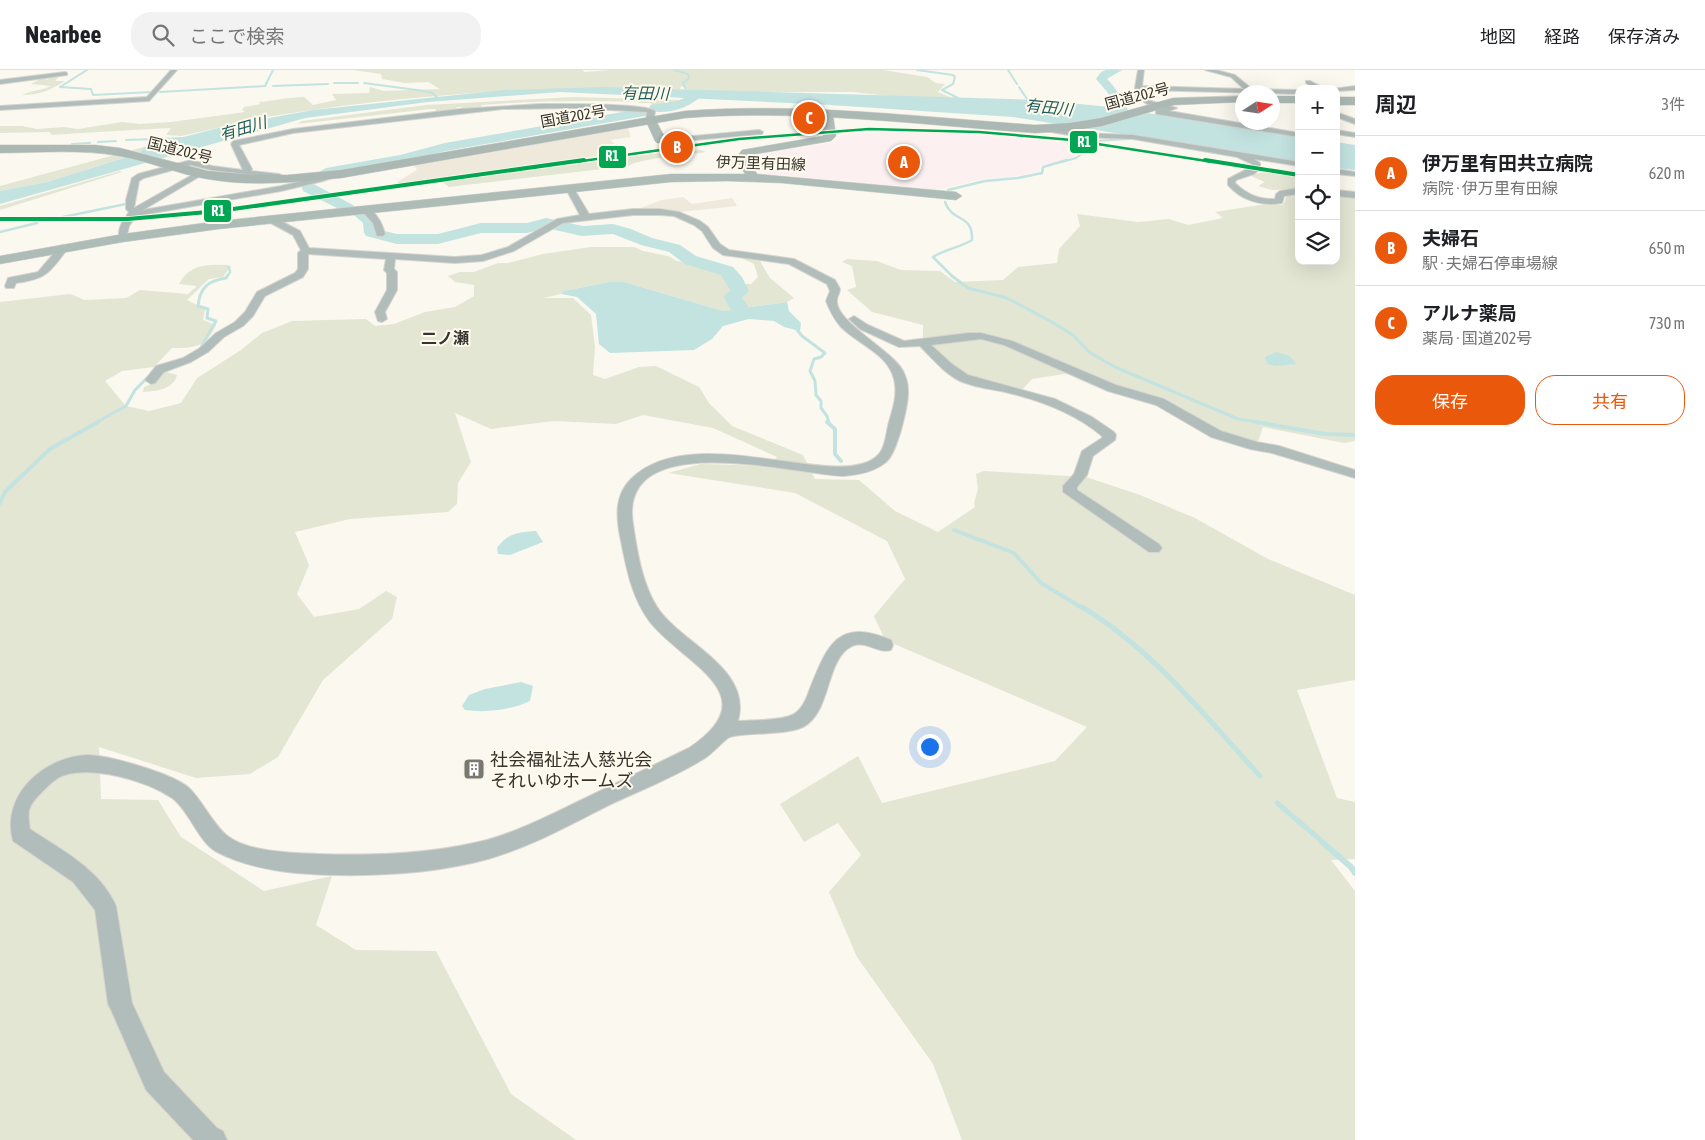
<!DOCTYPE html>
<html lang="ja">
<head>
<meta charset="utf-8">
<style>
  :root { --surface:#fff; --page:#f2f2f2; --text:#202124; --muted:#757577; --line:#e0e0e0; --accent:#ea580c }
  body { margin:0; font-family:"Asap Condensed","Noto Sans JP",sans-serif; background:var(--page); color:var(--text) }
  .controls { position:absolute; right:15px; top:15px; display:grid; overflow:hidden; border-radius:10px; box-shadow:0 5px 20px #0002 }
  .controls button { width:45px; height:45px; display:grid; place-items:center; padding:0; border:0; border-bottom:1px solid var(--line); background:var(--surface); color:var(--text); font:25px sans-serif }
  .compass { position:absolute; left:1235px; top:15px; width:45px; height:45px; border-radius:50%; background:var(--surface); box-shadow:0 5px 20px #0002; rotate:78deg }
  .you { position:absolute; left:929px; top:676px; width:18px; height:18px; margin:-12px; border:4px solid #fff; border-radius:50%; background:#1a73e8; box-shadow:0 0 0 8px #1a73e833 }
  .badge { display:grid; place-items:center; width:32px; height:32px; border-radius:50%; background:var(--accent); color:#fff; font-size:16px; font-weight:700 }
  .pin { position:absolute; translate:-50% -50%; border:2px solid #fff; box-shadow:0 1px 5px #0006 }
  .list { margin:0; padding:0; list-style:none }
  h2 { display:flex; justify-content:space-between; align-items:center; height:65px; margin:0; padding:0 20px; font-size:21px }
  h2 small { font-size:16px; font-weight:400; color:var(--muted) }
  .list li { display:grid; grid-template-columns:32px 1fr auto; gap:15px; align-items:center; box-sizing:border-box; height:75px; padding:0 20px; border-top:1px solid var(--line) }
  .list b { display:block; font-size:19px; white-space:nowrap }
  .list p { margin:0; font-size:16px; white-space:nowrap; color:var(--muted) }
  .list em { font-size:16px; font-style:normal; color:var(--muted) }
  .actions { display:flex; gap:10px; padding:15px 20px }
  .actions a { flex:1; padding:11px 0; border:1px solid var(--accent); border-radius:20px; text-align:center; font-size:18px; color:var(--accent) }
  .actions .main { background:var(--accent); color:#fff }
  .icon { flex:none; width:28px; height:28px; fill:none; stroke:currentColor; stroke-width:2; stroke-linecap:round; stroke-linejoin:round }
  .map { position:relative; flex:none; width:1355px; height:1070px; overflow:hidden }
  header { display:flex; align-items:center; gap:30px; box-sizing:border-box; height:70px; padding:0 25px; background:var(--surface); border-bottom:1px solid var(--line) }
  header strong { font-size:24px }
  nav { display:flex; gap:28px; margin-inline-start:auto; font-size:18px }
  .search { width:350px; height:45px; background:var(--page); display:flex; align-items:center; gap:12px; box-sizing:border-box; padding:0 18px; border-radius:20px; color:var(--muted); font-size:19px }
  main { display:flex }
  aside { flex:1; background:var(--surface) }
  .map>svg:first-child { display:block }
  .built { fill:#eee9db }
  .medical { fill:#fcf0f1 }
  .green { fill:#e3e6d3 }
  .water { fill:#c3e3e1 }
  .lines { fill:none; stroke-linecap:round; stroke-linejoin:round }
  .stream-far5 { stroke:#c3e3e1; stroke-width:2 }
  .stream-far4 { stroke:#c3e3e1; stroke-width:2.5 }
  .stream-far3 { stroke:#c3e3e1; stroke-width:3 }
  .stream-far2 { stroke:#c3e3e1; stroke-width:4 }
  .stream-far1 { stroke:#c3e3e1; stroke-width:5 }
  .stream { stroke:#c3e3e1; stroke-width:6 }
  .river { fill:#c3e3e1; fill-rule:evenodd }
  .street-casing { stroke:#d7d4ce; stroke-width:2 }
  .secondary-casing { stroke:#d7d4ce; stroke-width:1 }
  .highway-casing { stroke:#d7d4ce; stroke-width:1 }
  .street { fill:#b1bdba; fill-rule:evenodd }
  .secondary { fill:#aebcb8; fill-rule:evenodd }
  .highway { fill:#abb8b4; fill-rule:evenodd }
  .rail-1-far1-casing { stroke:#fffaec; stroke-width:4.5 }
  .rail-1-casing { stroke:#fffaec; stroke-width:5.5 }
  .rail-1-far1 { stroke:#00a651; stroke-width:2.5 }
  .rail-1 { stroke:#00a651; stroke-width:4 }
  .labels { text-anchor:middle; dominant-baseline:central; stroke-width:4; stroke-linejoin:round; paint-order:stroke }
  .far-street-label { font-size:15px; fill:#35332e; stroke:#fffaec }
  .far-water-label { font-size:16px; font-style:italic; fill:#1d5d5f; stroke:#fffaec }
  .far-quarter-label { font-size:16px; font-weight:bold; fill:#35332e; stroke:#fffaec }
  .poi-label { font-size:18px; fill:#35332e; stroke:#fffaec; text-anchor:start }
  .line-badge { stroke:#fffaec; stroke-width:2 }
  .badge-label { font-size:14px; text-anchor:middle; font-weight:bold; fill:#fff }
</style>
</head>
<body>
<header>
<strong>Nearbee</strong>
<div class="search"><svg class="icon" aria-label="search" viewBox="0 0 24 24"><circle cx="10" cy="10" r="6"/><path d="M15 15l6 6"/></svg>ここで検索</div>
<nav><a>地図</a><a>経路</a><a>保存済み</a></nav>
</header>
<main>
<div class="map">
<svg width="1355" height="1070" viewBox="0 0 1355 1070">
  <rect width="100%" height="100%" fill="#fbf8f0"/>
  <g class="built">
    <polygon points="627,56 631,67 610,70 617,76 606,79 611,84 400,115 397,112 417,100 413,94"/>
    <polygon points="683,127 692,134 732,128 737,136 679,142 667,139 641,138 662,130"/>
  </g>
  <polygon class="medical" points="883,62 942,63 1033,69 1076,74 1078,82 1071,88 1040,96 1039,102 1012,107 983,109 936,120 769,104 758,100 749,88 752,84 761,81 821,75 833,72 838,66"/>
  <g class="green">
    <path d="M353,0H582L585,2L611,0H883L927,7L936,13L945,14L938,22L952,28L897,27L853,22H730L690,20L681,16L680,19C531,15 383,26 237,52L235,54L181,66L166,65L171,58C132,60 91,62 52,65L49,62L0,63V56H22L37,59L64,57L78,59L122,52L140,54L171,52L245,42L242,40L244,37L261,34L258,32C274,31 288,27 304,27L313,35L336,30L332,24L369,23L370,17L384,21L440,19L428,12L405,13L382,9L381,4Z"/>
    <path d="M61,4L55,11H65C50,20 40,25 22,25C32,20 41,21 51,16L31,14L37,11L39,7L50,5L46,10H47L53,5Z"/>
    <path d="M574,27L683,30L681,33L684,36C673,38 659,43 650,33H638L639,30L635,32C585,30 533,31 481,35L482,38L462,40L461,37H456L458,41L437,43L435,39H431L297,54L302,51L426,35Z"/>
    <polygon points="144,77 140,83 47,112 0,121 0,116"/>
    <path d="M701,80L706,82C691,84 637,89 628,96L449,117L442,112L652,84Z"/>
    <polygon points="120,101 122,102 0,140 0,136"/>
    <polygon points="1265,102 1299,107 1299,119 1272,120 1258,116 1265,112 1249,105"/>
    <polygon points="1299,123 1299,191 1336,191 1336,124 1355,127 1355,371 1344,373 1263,357 1258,372 1216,360 1176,335 1116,317 1001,267 967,263 975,268 1004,274 1070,303 1032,309 1021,321 980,311 953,299 923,270 923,255 872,242 847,220 856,217 852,196 842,192 847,189 877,191 901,200 940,201 955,212 1003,210 1018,197 1057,193 1059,179 1080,156 1077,144 1138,152 1169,149 1188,155 1223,148 1215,142 1266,134 1283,135 1287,126"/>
    <path d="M591,177H634L643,181L668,186L677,191L703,195L724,203L734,214H751L758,207L754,194L741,188L760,191L770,208L794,228L787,232L723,241L624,212H609L564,221L561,224L544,228H573L591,245L595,277L593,305L605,309L639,297L656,296L699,317L709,333L732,356L803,385L815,409L859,410L895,441L938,462L975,437L974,433L978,419L976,404L984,401L1086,407L1140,425L1195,448L1268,489L1355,525V610L1297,620L1337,728L1355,732V789L1331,790L1355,821V1070H962L933,994L857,887L829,822L861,785L838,753L804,772L780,734L858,686L882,733L1055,691L1087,657L885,570L874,546L905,509L887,471L795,423L668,403L701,394L771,396L777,387L713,358L643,345L616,354L554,351L491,359L455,343L471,392L458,413L457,434L448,442L350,449L295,462L309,495L297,524L314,547L359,539L386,521L397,527L392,549L323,610L278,687L250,704L196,708L99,677L101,729L158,730L181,767L264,821L332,806L316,855L356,880L436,881L511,1024L576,1070H0V232L70,224L85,230L126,228L140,220L188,224L197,216L179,214C189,194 208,194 228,195V200L223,207L209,209L187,230L205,239L203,250L216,255C205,278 195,278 172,278L154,297L122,301L105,311L126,336L149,341L181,333L197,308L241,280L262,263L292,251L366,249L375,256L394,254L425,242L455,237L474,226V215L455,212L448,206L460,202H474L498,193H508L543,184Z"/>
    <path d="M163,301L177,305C173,320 156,321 143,322L144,317L154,313Z"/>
  </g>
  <g class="water">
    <polygon points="604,17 1040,30 1109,37 1299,67 1299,92 1013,47 830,35 560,22 428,32 305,48 0,134 0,121 47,112 140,83 144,77 230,55 313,40 504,20"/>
    <polygon points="1336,72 1355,75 1355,100 1336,98"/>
    <polygon points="609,212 624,212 723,241 787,232 789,241 801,253 800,261 784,257 774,251 749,249 723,256 712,269 694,280 610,283 599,274 596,244 577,227 561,224 564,221"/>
    <polygon points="1276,282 1290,286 1296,294 1276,296 1267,294 1265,287"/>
    <path d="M536,461L543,472L510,485L498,484L497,478C507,463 520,462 536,461Z"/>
    <path d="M521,612L533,616L530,631C511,640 486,643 465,640L462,636L469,625L485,619Z"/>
  </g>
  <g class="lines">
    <g class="stream-far5">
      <polyline points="87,0 60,17 91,19 93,25 152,22"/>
      <polyline points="674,0 688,4 689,8 683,13 687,22"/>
      <polyline points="917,0 953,5 955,7 953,14 942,20 958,28"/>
      <polyline points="1008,0 1017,14"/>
      <polyline points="334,13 358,13"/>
      <polyline points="364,13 424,21 432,23 438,28"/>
      <polyline points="273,16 328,14"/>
      <polyline points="1019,17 1027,29"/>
      <polyline points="160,22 265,16 273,0"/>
      <polyline points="126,70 185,68"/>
      <polyline points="1092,71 1130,69"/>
      <polyline points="98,72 116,71"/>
      <polyline points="72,74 90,73"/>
      <polyline points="1062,92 1076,88 1083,83 1087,73"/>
    </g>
    <g class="stream-far4">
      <polyline points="948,120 985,111 1018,108 1042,103 1043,97 1067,90"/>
      <path d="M945,132C952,153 973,143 972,170C959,178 945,179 933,187L953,207"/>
      <polyline points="63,147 126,134"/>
      <polyline points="0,162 37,153"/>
      <polyline points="227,207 230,202 229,197"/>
    </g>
    <g class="stream-far3">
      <polyline points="952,206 968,218 1007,228 1050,251 1073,265 1089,282 1115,297 1238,349 1263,353"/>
      <polyline points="794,256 802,266 825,283 821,287 814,289 810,301 815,311 816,325 821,331 821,338 827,346 829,353"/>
      <path d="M200,279L216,251L207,248L208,239L198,236C200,217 208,211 226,208L227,206"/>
      <polyline points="95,353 126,336 135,320 148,307"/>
    </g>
    <g class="stream-far2">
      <polyline points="827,352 835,359 835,384 841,391"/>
      <polyline points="1256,352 1325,364 1355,365"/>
      <polyline points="0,433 5,422 50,379 98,352"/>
      <polyline points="954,460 1014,483 1041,513 1084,539"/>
    </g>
    <g class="stream-far1">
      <path d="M1082,537C1152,579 1205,646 1260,706"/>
      <polyline points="1277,733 1324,773"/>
    </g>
    <polyline class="stream" points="1322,772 1351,797 1355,803"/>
    <g class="river">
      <path d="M1106,0H1122L1107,9C1117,19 1118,24 1125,36C1128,41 1135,45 1139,50L1137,53H1129L1116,42L1108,23L1096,9L1101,2Z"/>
      <path d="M696,22L702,25C691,38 666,45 650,41L649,45L645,46L446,81L401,93L326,106L319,102L326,98L400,85L445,73L645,38L649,39L650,35L678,31Z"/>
      <polygon points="308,111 353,135 356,138 353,141 343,141 303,121 301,115 303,112"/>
      <path d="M362,140L376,148L380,160L397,164H438L481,153H527L546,148L583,156L613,154L631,159L652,168L680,175L696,186L733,197L742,207L749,221L742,228L751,240L748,244C736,247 727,238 724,226L730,220L721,205L685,194L669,182L641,175L613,164L582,166L546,158L527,163H481L438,174H397L366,166L364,163L363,153L354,145L357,142Z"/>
    </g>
    <g class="street-casing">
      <g id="street">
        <polygon points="171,0 177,0 149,31 0,40 0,36 147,27"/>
        <polygon points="1138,0 1144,0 1142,16 1244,19 1231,7 1205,0 1216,0 1235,5 1252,19 1299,20 1299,24 1142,20 1142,26 1151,31 1177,38 1169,41 1299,63 1299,67 1156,44 1156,40 1164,38 1147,34 1136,27 1135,18"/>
        <polygon points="65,2 67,3 67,5 0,14 0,10"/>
        <polygon points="1306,11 1310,11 1325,19 1316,19 1306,13"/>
        <polygon points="1355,16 1355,20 1336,21 1336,19 1333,19"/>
        <path d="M541,34C558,34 646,33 655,41L654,49L650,51L646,49L647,42L572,38L503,39L293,63L239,75L252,99L251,101L279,104L283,106L282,108L211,100L191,95L144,108L139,111L134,138L199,101H202V105L143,140L281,116L339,102L343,104L323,111L281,121L136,146L129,156L126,170H120C116,158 124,150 129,142L126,139V130L132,108L138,104L191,90L212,96L243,100L231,74L233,71L293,59L460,39Z"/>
        <polygon points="1336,42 1355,49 1355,54 1336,47"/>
        <path d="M1045,57L1081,63L1133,65L1299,92V96L1254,89L1260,93V99L1254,104L1236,110L1235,113C1246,124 1260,130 1275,129L1276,124L1280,121L1299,118V124L1284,126L1282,133C1262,137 1241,130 1228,115V109L1253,96L1252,94L1237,87L1133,69L1081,67L1045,61Z"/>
        <polygon points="759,60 763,62 762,64 661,73 657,71 661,69"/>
        <polygon points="1336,60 1355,63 1355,67 1336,64"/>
        <polygon points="1336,99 1355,102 1355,106 1336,104"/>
        <path d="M570,116L574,119L589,144L633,139H660L679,142L700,151L708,157L720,174L729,180L794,189L835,210L840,219C840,223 837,226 837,230C834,251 892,280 903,301C906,307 908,314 908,320C909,334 897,384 886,392C874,402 858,405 843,406C794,404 617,356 633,454C637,481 642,513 657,537C680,573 753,598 738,651C751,650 779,651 792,645C801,641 806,630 809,621C827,576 837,547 891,570L893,575L891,580C877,584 867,570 852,576C825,589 832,642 803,657C785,666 737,662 728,668C720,674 714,682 705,688C677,706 639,721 609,735C570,755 530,777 488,789C430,805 356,808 296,803C268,800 242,795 217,782C199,773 189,740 172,728C147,711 95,696 65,705C55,708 48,716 41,723C28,736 27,741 30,759C61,780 100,799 116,836L132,933L164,1002L217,1058L223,1061L227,1070H193L146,1020L112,942L108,934L95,840L73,812L13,771C0,724 46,686 88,685C108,685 174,704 189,718C202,730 215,758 229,767C249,782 293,783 318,784C374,786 432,784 487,770C516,762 544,748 571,735C610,716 650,697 689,678C770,624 683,594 650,552C631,527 626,496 620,466C616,445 615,425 631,409C694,347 844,425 879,384C886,376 886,362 889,352C894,335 899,320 892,303C883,282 857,273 841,257C834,249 830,241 826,231L830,221L827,214L789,194L723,185L713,178L702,161L694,155L674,146L660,145H633L563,153L514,181L483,191L455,193L395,189L394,199L397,202V220L385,242L387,249L382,252L378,251L375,242L387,220V203L384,200L386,189L308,184V199L303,207L265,226L253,246L243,256L224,267L208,282L191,292L164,302L155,313L151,314L145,310L156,296L183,288L200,278L216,263L235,252L245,242L257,222L295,203L298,199V183L301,180L293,165L267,151V147H273L300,161L309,178L455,187L482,185L508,177L557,149L580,145L566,119Z"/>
        <polygon points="1336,120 1355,122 1355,128 1336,126"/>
        <path d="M365,137C377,142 382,153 385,164L383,166H377L373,153L361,140Z"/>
        <path d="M63,175L68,178C50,202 47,209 16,213L14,218H6L5,216L8,208L38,202L60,176Z"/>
        <path d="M854,246L868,255L904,271L968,263H981L1012,271L1116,315L1164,329L1221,361L1257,372L1279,376L1355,400V408L1272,383L1250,379L1211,367L1156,335L1108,321L1004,275L981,269L931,275L952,294L968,305L1055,329L1092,347L1114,362L1116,365L1115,370L1093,386L1087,405L1077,417V420L1159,474L1162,478L1159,482H1149L1063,422V416L1074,404L1082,381L1102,368V366C1076,344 1042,331 1009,323C993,319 976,318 960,311C944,303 932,288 920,276L899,277L860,259L849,249Z"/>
      </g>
    </g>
    <g class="secondary-casing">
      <g id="secondary">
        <polygon points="828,42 833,45 836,66 831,71 750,85 748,88 757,104 956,122 962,126 956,130 782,113 727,111 671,112 219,159 123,172 0,194 0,186 123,164 219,151 671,104 745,104 736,88 742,80 823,66 823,45"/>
        <polygon points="650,46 655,49 667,71 665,73 657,73 655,71 645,49"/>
      </g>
    </g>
    <g class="highway-casing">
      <g id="highway">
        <path d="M1242,26V32L1174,35L1102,56L1070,61L1035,63C921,55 799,39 685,48L341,108C297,112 252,117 207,109C177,104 149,91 119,86C80,79 39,83 0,83V75H95L120,78L208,101L257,105H287L341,100L685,41C800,32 920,47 1035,55L1070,53L1101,48L1173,28Z"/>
        <rect x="1272" y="26" width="27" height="7"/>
        <rect x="1336" y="27" width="19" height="8"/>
      </g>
    </g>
    <use href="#street" class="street"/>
    <use href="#secondary" class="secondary"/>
    <use href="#highway" class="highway"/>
    <g class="rail-1-far1-casing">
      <polyline id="rail-1-far1" points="575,92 739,69 869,59 979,62 1072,70 1213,92"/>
    </g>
    <g class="rail-1-casing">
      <g id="rail-1">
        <polyline points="1205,90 1299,105"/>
        <polyline points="0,149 128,149 219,141 584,90"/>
      </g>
    </g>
    <use href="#rail-1-far1" class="rail-1-far1"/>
    <use href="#rail-1" class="rail-1"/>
  </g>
  <defs>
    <g id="building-square" transform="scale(1.125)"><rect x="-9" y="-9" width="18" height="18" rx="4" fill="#7a7872" stroke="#fffaec"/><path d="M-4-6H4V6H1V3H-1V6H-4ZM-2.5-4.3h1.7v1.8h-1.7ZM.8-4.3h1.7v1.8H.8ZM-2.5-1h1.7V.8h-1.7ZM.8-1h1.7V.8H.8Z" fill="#fff"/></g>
  </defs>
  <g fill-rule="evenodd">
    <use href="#building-square" x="474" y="699"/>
  </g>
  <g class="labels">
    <g class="far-street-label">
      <text transform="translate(1137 26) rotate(-15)">国道202号</text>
      <text transform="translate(573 46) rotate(-10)">国道202号</text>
      <text transform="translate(180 80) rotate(14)">国道202号</text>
      <text transform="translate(761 93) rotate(2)">伊万里有田線</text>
    </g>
    <g class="far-water-label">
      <text transform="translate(645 23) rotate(1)">有田川</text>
      <text transform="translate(1049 37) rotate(6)">有田川</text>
      <text transform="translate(243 58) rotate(-16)">有田川</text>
    </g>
    <g class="far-quarter-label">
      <text x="445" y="268">二ノ瀬</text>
    </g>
    <g class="poi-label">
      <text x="490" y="689">社会福祉法人慈光会<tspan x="490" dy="21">それいゆホームズ</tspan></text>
    </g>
  </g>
  <g class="line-badge">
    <rect x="1069" y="60" width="29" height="24" rx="5" fill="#00a651"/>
    <rect x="598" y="75" width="29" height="24" rx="5" fill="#00a651"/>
    <rect x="203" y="129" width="29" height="24" rx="5" fill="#00a651"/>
  </g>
  <g class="badge-label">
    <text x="1084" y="77">R1</text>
    <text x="612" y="91">R1</text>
    <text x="218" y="146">R1</text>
  </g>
</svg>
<div class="controls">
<button>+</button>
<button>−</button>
<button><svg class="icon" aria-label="locate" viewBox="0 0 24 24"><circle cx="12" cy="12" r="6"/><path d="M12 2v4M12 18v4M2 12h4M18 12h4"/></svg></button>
<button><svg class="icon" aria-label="layers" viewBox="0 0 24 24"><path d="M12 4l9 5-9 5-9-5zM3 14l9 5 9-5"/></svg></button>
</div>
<svg class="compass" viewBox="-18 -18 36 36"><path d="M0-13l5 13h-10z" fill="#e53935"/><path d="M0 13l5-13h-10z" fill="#757577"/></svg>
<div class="you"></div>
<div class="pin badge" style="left:904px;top:92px">A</div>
<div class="pin badge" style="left:677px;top:77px">B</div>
<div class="pin badge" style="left:809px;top:48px">C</div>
</div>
<aside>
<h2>周辺<small>3件</small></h2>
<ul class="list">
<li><span class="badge">A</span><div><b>伊万里有田共立病院</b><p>病院 · 伊万里有田線</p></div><em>620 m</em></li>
<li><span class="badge">B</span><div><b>夫婦石</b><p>駅 · 夫婦石停車場線</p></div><em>650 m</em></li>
<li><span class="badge">C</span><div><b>アルナ薬局</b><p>薬局 · 国道202号</p></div><em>730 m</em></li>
</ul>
<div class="actions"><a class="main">保存</a><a>共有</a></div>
</aside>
</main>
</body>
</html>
